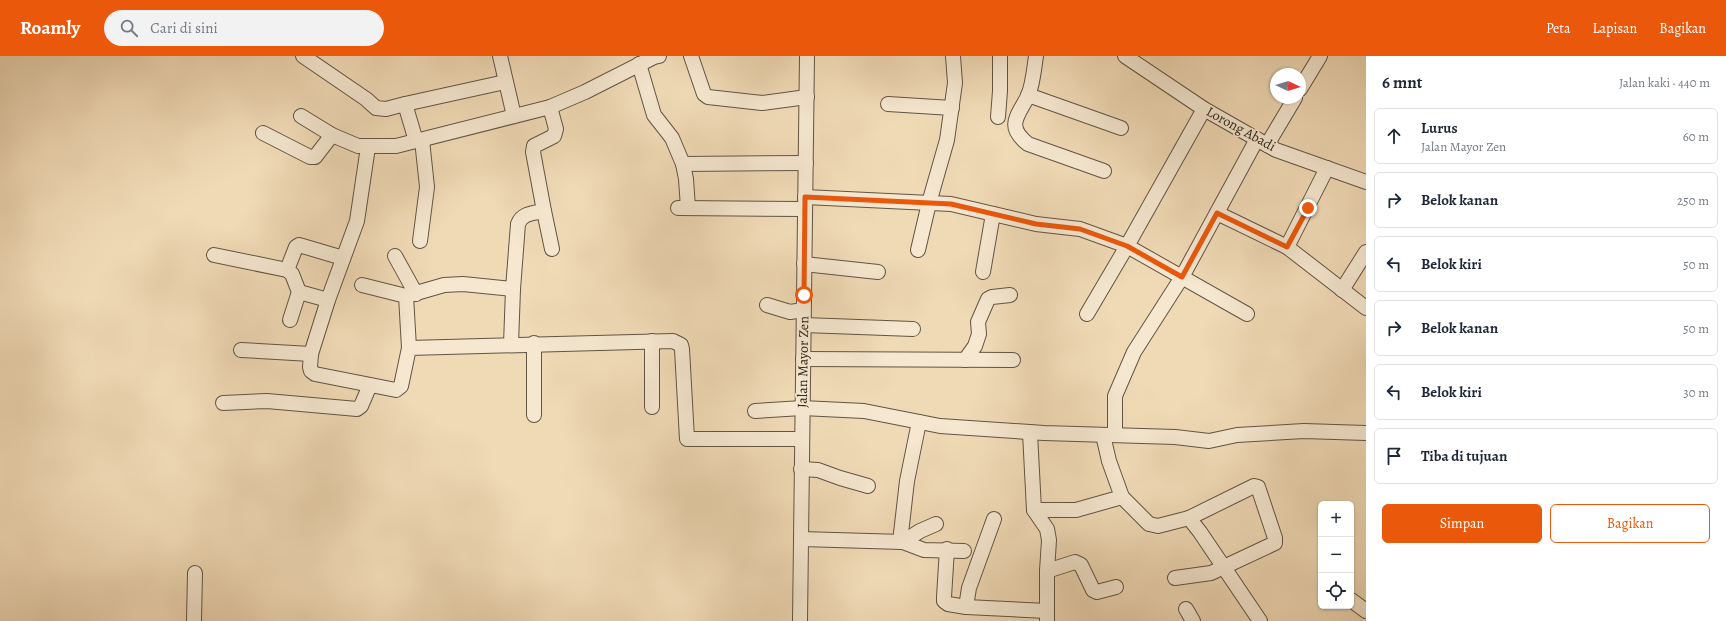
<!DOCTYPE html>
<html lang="id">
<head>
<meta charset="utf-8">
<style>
  :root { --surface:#fff; --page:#f2f2f3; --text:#1f2937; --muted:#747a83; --line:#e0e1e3; --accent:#ea580c }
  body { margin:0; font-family:Alegreya,serif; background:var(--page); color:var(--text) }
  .controls { position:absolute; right:12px; bottom:12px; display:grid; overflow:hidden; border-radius:6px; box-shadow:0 1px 3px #0004 }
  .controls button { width:36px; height:36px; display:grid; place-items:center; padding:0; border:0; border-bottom:1px solid var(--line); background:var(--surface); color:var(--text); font:20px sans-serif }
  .compass { position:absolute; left:1270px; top:12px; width:36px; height:36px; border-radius:50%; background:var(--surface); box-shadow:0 1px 3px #0004; rotate:94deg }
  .stop { position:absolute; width:12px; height:12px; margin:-9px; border:3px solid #ea580c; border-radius:50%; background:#fff }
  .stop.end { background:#ea580c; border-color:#fff; box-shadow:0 1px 4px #0008 }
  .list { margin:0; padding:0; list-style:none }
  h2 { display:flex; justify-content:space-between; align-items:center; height:52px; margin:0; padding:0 16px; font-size:17px }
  h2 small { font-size:13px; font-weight:400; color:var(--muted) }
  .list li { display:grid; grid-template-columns:26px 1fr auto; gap:12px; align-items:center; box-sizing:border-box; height:56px; margin:0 8px 8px; padding:0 8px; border:1px solid var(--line); border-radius:6px }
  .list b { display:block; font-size:15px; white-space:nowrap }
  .list p { margin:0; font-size:13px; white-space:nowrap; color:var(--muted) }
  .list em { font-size:13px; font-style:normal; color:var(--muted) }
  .actions { display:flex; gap:8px; padding:12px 16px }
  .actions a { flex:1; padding:9px 0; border:1px solid var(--accent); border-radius:6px; text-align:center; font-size:14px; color:var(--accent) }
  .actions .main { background:var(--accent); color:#fff }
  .icon { flex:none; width:22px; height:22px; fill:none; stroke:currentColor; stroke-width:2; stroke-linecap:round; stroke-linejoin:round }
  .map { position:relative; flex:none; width:1366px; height:565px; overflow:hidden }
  header { display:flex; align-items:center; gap:24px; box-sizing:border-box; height:56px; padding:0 20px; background:var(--accent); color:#fff }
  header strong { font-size:19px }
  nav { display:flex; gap:22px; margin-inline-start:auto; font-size:14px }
  .search { width:280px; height:36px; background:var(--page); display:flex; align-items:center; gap:10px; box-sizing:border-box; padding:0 14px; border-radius:22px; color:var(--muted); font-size:15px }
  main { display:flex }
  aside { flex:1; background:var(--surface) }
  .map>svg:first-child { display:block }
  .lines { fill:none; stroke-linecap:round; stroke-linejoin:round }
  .minor-casing { stroke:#625443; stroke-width:16 }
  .minor { stroke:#f5e7d0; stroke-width:14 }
  .route { stroke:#ea580c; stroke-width:5 }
  .labels { text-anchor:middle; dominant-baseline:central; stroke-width:3.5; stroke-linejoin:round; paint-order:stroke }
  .street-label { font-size:14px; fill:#32271d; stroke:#f5e7d0 }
</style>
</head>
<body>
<header>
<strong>Roamly</strong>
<div class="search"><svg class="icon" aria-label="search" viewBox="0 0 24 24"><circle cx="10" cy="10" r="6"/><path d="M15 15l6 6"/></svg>Cari di sini</div>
<nav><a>Peta</a><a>Lapisan</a><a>Bagikan</a></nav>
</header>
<main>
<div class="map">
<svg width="1366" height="565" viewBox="0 0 1366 565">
  <rect width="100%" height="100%" fill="#f0dab6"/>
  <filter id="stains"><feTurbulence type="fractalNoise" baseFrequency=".005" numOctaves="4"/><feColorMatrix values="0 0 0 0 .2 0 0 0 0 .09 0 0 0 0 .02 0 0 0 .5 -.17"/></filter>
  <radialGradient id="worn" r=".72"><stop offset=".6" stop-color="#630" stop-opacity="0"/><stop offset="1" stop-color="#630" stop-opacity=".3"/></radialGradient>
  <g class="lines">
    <g class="minor-casing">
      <g id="minor">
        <polyline points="303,0 366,43 376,52 386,53 405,48 416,85"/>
        <polyline points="500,0 514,60"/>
        <polyline points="691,0 704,38 708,41 762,47 807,41"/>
        <path d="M1036,0C1034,13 1033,28 1028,40C1018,60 1005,70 1028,88L1104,115"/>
        <polyline points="1125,0 1204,53 1276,94 1366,126"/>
        <polyline points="639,8 654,59 672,82 683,108 806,107"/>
        <polyline points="1300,33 1320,0"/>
        <polyline points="1028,39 1121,72"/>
        <polyline points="405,48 505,26"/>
        <polyline points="888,48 952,52"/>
        <polyline points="1204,53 1127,190 1247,258"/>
        <polyline points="301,60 332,79 358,90 396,90 550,51 585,36 654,1 659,0"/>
        <polyline points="998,61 1000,35 1000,0"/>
        <polyline points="263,77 310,101 315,101 332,79"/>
        <polyline points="1267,89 1295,42"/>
        <polyline points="368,91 357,165 328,244 311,298 310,311 311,315 315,318 396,334 401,330 409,292 673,285 681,289 682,293 687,383 802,383"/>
        <polyline points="683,108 686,123 688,152"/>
        <polyline points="1327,112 1287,191 1366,252"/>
        <polyline points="805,141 951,148 1036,168 1080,173 1127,190 1087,258"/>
        <polyline points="678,152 805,153"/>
        <polyline points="544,155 552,193"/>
        <polyline points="1217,157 1287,191"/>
        <polyline points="420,185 427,131 422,84"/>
        <polyline points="918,194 929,147 947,84 955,27 953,0"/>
        <polyline points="214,199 287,214 292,218 299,236 328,244"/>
        <polyline points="395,200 416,238"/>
        <polyline points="804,208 878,216"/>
        <polyline points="287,214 296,191 299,189 343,202"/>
        <polyline points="983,216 993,158"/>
        <polyline points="362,229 406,240 409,292"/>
        <polyline points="1342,234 1366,196"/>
        <polyline points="406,240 444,229 463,228 513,233"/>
        <polyline points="767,249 790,256 803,254"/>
        <polyline points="290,264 299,236"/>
        <polyline points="804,269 913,273"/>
        <polyline points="534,287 534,359"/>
        <path d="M511,288L513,233L518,168C522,157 534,157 544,155L533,96L534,90L554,80L556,73L550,51"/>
        <polyline points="241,294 311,298"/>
        <polyline points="803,303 1013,304"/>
        <polyline points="965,304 975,290 979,278 978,266 988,243 992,241 1010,239"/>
        <polyline points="223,347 267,345 357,353 361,350 370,329"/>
        <polyline points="652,351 652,285"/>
        <polyline points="755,355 802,352 864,355 940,370 1044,377 1175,381 1209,385 1237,379 1304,375 1366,377"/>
        <polyline points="1030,377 1034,454 1047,473 1049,484 1047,515 1047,565"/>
        <polyline points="1103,379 1109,405 1122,441 1149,468 1158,470 1189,462 1200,476 1260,565"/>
        <polyline points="1115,379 1115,340 1134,296 1182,221 1257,83"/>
        <polyline points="801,413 818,414 840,422 868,430"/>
        <polyline points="1034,454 1076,454 1122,441"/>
        <polyline points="801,483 903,486 924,494 964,495"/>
        <polyline points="900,486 907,425 919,366"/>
        <polyline points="903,486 920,475 936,468"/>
        <polyline points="947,493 944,541 944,545 948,548 966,551 1047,555"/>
        <polyline points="1047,515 1075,506 1081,509 1093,534 1097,536 1116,531"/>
        <polyline points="1175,522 1211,517 1275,487 1275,482 1258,431 1254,430 1189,462"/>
        <polyline points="1351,544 1366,555"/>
        <polyline points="966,551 969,532 994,463"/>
        <polyline points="1186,553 1193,565"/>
        <polyline points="194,565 195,517"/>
        <polyline points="800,565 807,0"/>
      </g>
    </g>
    <use href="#minor" class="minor"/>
  </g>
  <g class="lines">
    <polyline class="route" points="804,239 805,141 951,148 1036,168 1080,173 1127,190 1182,221 1217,157 1287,191 1308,152"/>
  </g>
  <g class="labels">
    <g class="street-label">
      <text transform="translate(1241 73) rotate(29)">Lorong Abadi</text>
      <text transform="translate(803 306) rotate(-89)">Jalan Mayor Zen</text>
    </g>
  </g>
  <rect width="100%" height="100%" filter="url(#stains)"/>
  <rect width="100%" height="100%" fill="url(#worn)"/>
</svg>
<div class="controls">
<button>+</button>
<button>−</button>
<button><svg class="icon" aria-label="locate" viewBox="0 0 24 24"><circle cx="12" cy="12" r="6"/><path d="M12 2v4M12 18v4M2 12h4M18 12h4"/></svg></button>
</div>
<svg class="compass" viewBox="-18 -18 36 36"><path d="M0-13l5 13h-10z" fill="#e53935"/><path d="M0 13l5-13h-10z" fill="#747a83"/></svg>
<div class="stop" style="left:804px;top:239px"></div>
<div class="stop end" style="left:1308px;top:152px"></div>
</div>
<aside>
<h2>6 mnt<small>Jalan kaki · 440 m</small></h2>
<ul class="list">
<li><svg class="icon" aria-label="ahead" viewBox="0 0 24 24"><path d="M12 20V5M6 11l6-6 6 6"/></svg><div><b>Lurus</b><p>Jalan Mayor Zen</p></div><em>60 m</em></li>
<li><svg class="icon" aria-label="right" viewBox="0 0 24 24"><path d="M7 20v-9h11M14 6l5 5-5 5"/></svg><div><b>Belok kanan</b></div><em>250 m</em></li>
<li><svg class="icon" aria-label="left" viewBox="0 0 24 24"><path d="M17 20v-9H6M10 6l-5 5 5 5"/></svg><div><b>Belok kiri</b></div><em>50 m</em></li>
<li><svg class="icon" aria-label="right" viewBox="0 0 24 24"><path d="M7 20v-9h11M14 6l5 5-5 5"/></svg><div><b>Belok kanan</b></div><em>50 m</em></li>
<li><svg class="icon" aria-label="left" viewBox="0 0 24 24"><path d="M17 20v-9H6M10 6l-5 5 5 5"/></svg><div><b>Belok kiri</b></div><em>30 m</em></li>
<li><svg class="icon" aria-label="arrive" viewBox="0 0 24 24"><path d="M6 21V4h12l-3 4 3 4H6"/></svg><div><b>Tiba di tujuan</b></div></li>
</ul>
<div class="actions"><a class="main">Simpan</a><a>Bagikan</a></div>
</aside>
</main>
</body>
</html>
